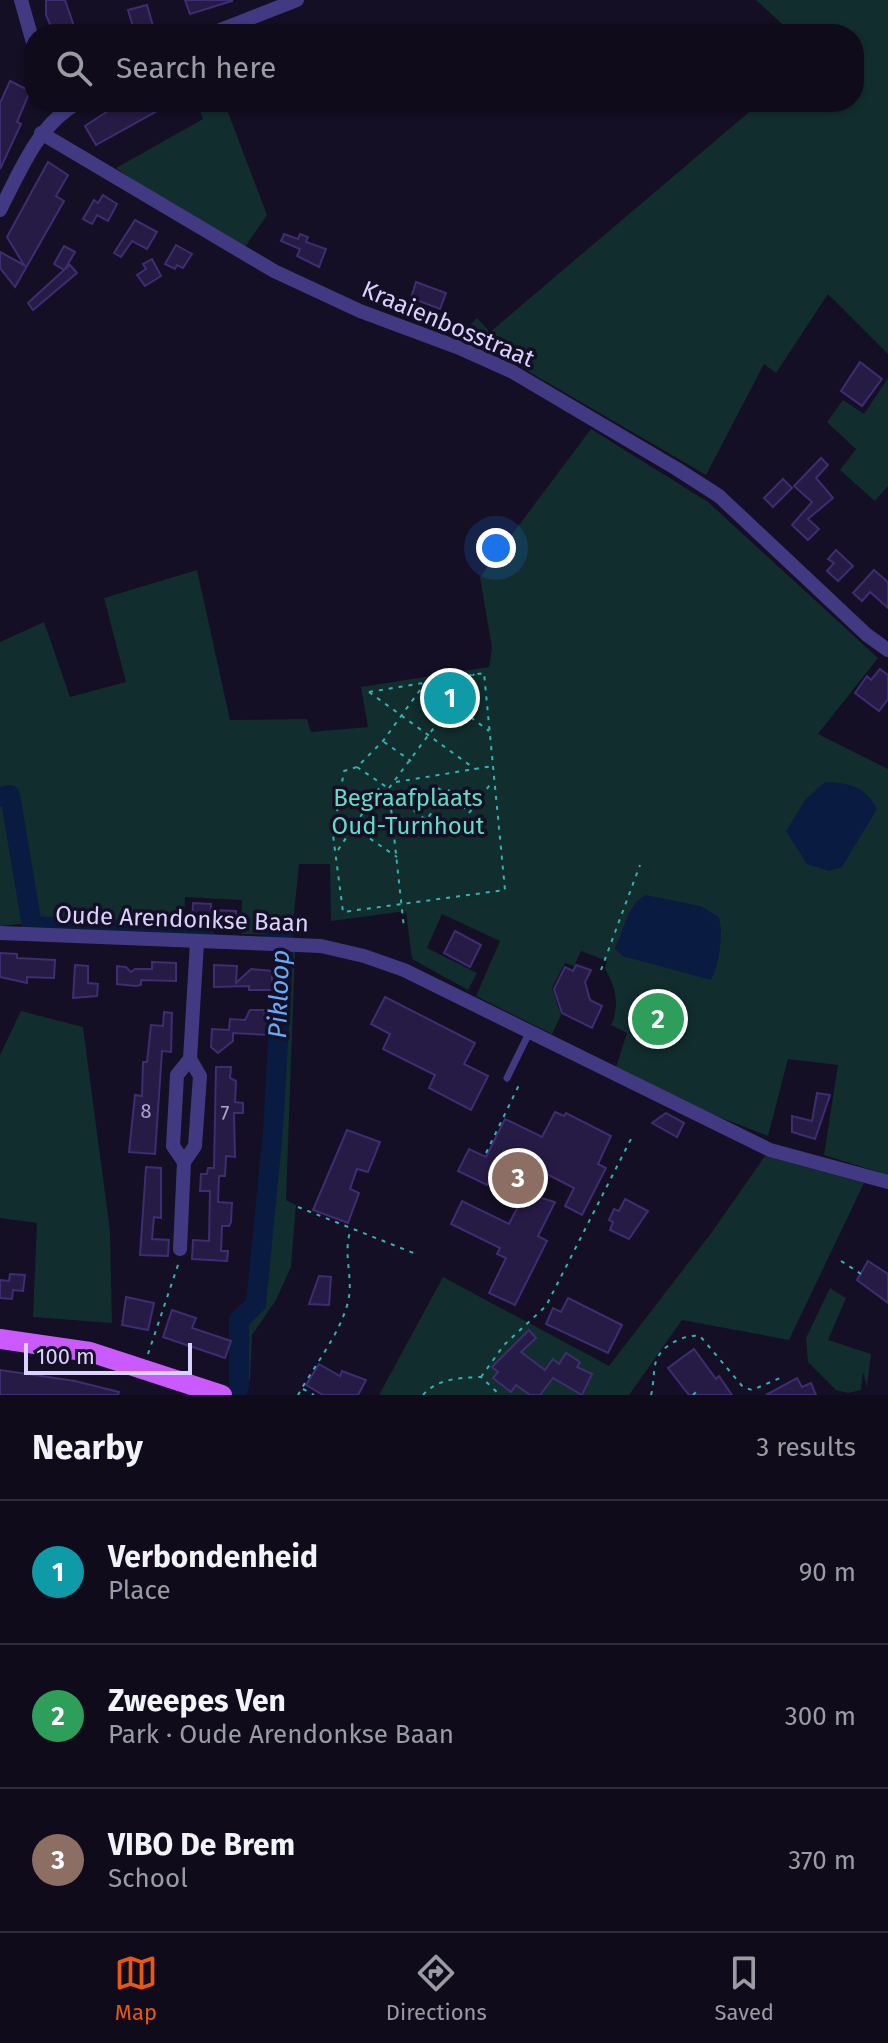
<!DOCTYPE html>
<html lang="en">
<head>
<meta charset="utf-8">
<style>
  :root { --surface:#0f0b1b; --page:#181424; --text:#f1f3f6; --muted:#9b9ba3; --line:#2f2b3a; --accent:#ea580c }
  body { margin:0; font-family:"Fira Sans",sans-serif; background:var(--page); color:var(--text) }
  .scale { position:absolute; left:24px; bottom:20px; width:168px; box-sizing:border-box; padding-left:8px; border:4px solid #dad2ff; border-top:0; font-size:22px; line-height:28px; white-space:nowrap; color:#dad2ff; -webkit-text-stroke:6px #140f24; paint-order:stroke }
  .you { position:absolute; left:496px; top:548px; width:28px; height:28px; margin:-20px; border:6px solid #fff; border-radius:50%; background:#1a73e8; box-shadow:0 0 0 12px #1a73e833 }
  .badge { display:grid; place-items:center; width:52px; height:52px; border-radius:50%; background:var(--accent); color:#fff; font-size:26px; font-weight:700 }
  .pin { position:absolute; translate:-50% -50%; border:4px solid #fff; box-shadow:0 2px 8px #0006 }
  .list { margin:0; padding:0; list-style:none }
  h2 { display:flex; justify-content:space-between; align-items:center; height:104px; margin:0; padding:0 32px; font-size:34px }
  h2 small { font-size:26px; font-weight:400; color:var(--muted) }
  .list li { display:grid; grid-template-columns:52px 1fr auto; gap:24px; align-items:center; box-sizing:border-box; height:144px; padding:0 32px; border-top:2px solid var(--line) }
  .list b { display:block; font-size:30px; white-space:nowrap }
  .list p { margin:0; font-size:26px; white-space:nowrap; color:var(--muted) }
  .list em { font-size:26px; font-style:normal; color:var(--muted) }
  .icon { flex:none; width:44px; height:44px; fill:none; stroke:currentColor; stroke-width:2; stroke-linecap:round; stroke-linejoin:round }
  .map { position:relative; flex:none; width:888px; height:1395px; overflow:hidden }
  .search { position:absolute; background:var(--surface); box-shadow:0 2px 6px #0004; left:24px; right:24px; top:24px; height:88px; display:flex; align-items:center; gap:20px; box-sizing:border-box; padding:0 28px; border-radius:32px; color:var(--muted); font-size:30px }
  .sheet { height:536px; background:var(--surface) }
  nav { display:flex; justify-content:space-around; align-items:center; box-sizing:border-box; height:112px; border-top:2px solid var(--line); background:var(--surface); font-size:22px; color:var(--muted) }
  nav a { display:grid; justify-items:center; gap:4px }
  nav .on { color:var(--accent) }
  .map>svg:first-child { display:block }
  .green { fill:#122d2e; fill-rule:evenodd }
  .water { fill:#0a1b42 }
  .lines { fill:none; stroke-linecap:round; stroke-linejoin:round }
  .river { stroke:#0a1b42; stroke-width:20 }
  .building { fill:#261b45; stroke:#3e2d71; stroke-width:2 }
  .path { stroke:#2fb5b5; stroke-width:2; stroke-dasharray:4 6; stroke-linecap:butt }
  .lane { stroke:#413a83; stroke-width:7 }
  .street { stroke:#413a83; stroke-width:14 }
  .primary { stroke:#cb5afe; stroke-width:20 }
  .labels { text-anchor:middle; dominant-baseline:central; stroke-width:7; stroke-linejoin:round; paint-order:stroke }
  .number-label { font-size:20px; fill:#ada4d0 }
  .street-label { font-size:24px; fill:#dad2ff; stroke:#140f24 }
  .park-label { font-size:24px; fill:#5edfc6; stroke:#140f24 }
  .water-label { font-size:26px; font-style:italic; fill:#61acfe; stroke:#140f24 }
</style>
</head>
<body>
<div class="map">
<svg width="888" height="1395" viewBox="0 0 888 1395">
  <rect width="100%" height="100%" fill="#140f24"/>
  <g class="green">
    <polygon points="756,0 888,0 888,354 828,294 776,373 764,364 706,475 490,349 457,338 477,318 490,332 761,102 854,102 854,34 793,34"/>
    <polygon points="197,102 224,102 267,215 243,250 176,211 116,168 203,119"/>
    <polygon points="888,378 888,486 875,501 840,470 856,449 827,422 843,400 864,414"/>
    <path d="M591,429L708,502L878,658L818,734L888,769V1175L824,1155L838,1065L788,1059L768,1136L699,1109L616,1067L627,1033L611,1025C620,1007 616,986 605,969L607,961L581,951L574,966L565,963L552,988L561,1015L552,1034L476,996L500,941L442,914L427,948L477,973L468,990L412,959L406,911L331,921L330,864H299L292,935L241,934L242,900L185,897L184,930L40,922L0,926V642L44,622L70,697L126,682L104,598L197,570L230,720L307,719L311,732L368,727L361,687L489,667L492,648L480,577ZM700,906L718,917L721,930L711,979L623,956L615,948L627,926Z"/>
    <polygon points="283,951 295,952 286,1200 296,1205 291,1267 276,1300 252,1335 250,1380 245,1389 239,1387 239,1320 256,1304 273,1130"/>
    <polygon points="21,1011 83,1027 110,1231 112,1323 33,1317 37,1223 0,1218 0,1055"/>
    <polygon points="765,1156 864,1183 789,1340 682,1320 629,1395 379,1395 443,1277 609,1366 712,1232"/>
    <polygon points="830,1288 846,1298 828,1340 871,1354 867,1387 863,1372 861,1390 848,1393 836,1390 808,1362 806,1338"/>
  </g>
  <g class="water">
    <path d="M825,782C850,783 865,786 877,809L842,867L829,871L807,864L786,831L805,800Z"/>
    <path d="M646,895L700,906L719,917C723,936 720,963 711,980L623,956L615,949C624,931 627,903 646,895Z"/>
  </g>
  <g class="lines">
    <g class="river">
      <polyline points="0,797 10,795 32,926 205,934"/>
      <polyline points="239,1387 239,1320 256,1304 273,1130 284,938 273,938"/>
    </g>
  </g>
  <g class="building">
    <polygon points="46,0 65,0 76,32 54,34 46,15"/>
    <polygon points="185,0 232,0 232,1 190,14"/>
    <polygon points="147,5 153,26 134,30 128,10"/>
    <polygon points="10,81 30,91 17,122 21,124 0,169 0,103"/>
    <polygon points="122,102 159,102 157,111 96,145 85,126"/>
    <polygon points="48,162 68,175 56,196 64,201 15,287 0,268 0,252 24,265 7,237"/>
    <polygon points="103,195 117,204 108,221 97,215 92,224 83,219 94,200 98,203"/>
    <polygon points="135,220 157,232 147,249 132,241 121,257 114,253"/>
    <polygon points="284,234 298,239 300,234 308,237 306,242 326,249 319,267 297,256 300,249 281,241"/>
    <polygon points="176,245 192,254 183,268 177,265 175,269 165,264"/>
    <polygon points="64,246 75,252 65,269 70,265 77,273 33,310 28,303 64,270 54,264"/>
    <polygon points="152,259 161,276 145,286 137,275 146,269 143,264"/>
    <polygon points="416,282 446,293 440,309 411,298"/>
    <polygon points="860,362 882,379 862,406 841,391"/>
    <polygon points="821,458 828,465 816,478 833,498 808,519 819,529 808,540 792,525 812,502 794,486"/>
    <polygon points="783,479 792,488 773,507 764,498"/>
    <polygon points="836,550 853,566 838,581 827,571 834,563 828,559"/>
    <polygon points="874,570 888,582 888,608 870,592 862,601 853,593"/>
    <polygon points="880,669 888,675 888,699 879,711 855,693 867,676 871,680"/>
    <polygon points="193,903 211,904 211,910 236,911 236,924 192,925"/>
    <polygon points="455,931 481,945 470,967 444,953"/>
    <polygon points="0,953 17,954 17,958 55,960 54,978 27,977 27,983 0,977"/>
    <polygon points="152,962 176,963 176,981 141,980 141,985 136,986 117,984 117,966 126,967 131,972 135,969 152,969"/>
    <polygon points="75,965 88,966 88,983 98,984 97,996 73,998"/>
    <polygon points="214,965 237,966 236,983 251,969 272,971 272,990 249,990 249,986 214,987"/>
    <polygon points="576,965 591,970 585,982 590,1000 602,1006 592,1028 562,1013 554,989 565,967 573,971"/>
    <polygon points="385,997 475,1043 464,1064 488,1076 471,1110 429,1088 435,1075 383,1049 390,1034 371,1024"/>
    <polygon points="250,1010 265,1010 264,1016 275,1018 269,1035 233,1033 233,1041 218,1053 211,1047 212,1029 229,1030 230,1019 245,1020"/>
    <polygon points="164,1012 172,1013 171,1052 162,1051 155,1154 129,1152 135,1095 142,1096 143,1062 147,1062 151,1025 163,1026"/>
    <polygon points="216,1067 231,1067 230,1078 236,1081 235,1102 243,1103 243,1113 234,1113 235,1157 226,1156 225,1176 219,1176 218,1202 232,1203 231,1222 229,1226 222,1226 221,1251 228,1251 227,1261 192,1259 193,1240 209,1241 210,1191 200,1191 201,1174 207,1174 208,1168 214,1168"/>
    <polygon points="817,1093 830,1095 815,1139 792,1132 792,1116 812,1121"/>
    <polygon points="555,1112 564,1116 566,1113 611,1136 598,1164 606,1168 582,1215 565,1206 574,1188 504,1152 487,1185 458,1171 469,1149 486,1157 505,1119 542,1137"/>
    <polygon points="666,1113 684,1123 677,1137 652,1123"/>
    <polygon points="347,1130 380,1142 368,1172 357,1169 350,1189 359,1193 348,1223 313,1210"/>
    <polygon points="146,1167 161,1168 161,1218 154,1217 152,1239 169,1240 168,1256 140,1255"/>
    <polygon points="525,1193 555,1202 538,1236 547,1241 515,1305 489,1293 506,1258 497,1254 500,1248 451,1224 462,1201 509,1224"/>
    <polygon points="625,1199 648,1211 629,1239 610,1230 613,1222 609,1220 614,1209 619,1211"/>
    <polygon points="868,1261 888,1274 888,1303 857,1280"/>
    <polygon points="10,1274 25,1275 23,1291 13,1290 12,1299 0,1298 0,1280 9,1281"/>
    <polygon points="319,1276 331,1277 329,1305 309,1304"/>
    <polygon points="126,1297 154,1303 148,1330 122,1325"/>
    <polygon points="568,1298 622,1325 608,1353 546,1324 553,1308 561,1312"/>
    <polygon points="172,1310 196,1318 192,1328 231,1341 225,1358 163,1337"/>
    <polygon points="529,1330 536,1338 521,1352 545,1370 553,1359 559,1364 566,1353 580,1362 577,1367 592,1374 582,1395 553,1378 540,1395 530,1395 516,1385 511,1392 493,1378 498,1372 492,1367"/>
    <polygon points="694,1349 716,1379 719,1376 732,1395 689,1395 668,1368"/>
    <polygon points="319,1364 340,1376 342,1371 366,1380 358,1395 323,1395 306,1385"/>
    <polygon points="0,1370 75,1381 119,1392 118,1395 0,1395"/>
    <polygon points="797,1378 802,1387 811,1383 816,1395 766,1395"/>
  </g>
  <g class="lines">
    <g class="path">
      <polyline points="369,692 484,673 505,890 343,912 333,835 344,771 357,767 383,741 425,683 489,731"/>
      <polyline points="369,692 475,769"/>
      <polyline points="384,742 411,761"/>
      <polyline points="357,767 388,788"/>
      <polyline points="396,782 493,766"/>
      <polyline points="389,788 474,674"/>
      <polyline points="438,788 469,811"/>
      <polyline points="389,790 404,928"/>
      <polyline points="390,792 426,820 453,785"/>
      <polyline points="469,813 492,782"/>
      <polyline points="337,816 397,857"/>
      <polyline points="338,850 382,784"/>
      <polyline points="601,970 640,865"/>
      <polyline points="486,1153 519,1085"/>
      <polyline points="298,1207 416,1254"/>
      <polyline points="841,1261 861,1274"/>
      <polyline points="148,1354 179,1262"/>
      <polyline points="481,1377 504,1345 546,1306 633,1135"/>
      <polyline points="303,1389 314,1395"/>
      <path d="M298,1395C314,1366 340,1334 348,1302C354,1277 342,1254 351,1229"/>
      <path d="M423,1395C438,1378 459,1378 481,1377L500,1395"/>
      <path d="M651,1395C654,1384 653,1372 656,1361C662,1345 684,1334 700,1336L743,1387L752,1390L780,1378"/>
      <polyline points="693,1395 696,1392"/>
    </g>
    <polyline class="lane" points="507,1078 529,1033"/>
    <g class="street">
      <polyline points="21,0 34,46"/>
      <polyline points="210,34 297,0"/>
      <polyline points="41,133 274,271 360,311 462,349 511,371 677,469 719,496 867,635 888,650"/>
      <path d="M0,210C21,170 37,125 79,102"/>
      <polyline points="0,933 321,946 364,956 404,970 770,1150 888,1182"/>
      <polyline points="184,1162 195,1146 200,1076 190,1059"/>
      <polyline points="180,1249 184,1162 173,1146 177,1075 190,1059 197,942"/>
    </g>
    <polyline class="primary" points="0,1339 90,1352 222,1395"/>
  </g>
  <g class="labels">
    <g class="number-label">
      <text x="146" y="1111">8</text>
      <text x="225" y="1113">7</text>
    </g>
    <g class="street-label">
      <text transform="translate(448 324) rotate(23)">Kraaienbosstraat</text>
      <text transform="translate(182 919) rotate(2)">Oude Arendonkse Baan</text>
    </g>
    <g class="park-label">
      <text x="408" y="798">Begraafplaats<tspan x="408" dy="28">Oud-Turnhout</tspan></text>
    </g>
    <g class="water-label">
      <text transform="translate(279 994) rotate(-88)">Pikloop</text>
    </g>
  </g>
</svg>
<div class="scale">100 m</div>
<div class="you"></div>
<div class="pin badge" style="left:450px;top:698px;background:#0f9aa8">1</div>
<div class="pin badge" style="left:658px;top:1019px;background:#2e9e5b">2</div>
<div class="pin badge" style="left:518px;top:1178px;background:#8d6e63">3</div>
<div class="search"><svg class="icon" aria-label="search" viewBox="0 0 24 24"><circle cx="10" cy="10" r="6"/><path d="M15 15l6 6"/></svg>Search here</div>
</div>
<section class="sheet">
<h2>Nearby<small>3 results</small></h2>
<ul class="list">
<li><span class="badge" style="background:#0f9aa8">1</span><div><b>Verbondenheid</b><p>Place</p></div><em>90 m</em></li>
<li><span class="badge" style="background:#2e9e5b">2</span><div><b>Zweepes Ven</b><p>Park · Oude Arendonkse Baan</p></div><em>300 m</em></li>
<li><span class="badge" style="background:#8d6e63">3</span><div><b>VIBO De Brem</b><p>School</p></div><em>370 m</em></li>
</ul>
</section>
<nav>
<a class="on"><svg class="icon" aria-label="map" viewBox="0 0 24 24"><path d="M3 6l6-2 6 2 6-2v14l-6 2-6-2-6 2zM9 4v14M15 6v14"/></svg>Map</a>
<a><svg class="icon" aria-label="directions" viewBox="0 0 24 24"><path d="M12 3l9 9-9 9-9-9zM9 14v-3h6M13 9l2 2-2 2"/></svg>Directions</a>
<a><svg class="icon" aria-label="saved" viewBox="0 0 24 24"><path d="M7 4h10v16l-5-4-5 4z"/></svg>Saved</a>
</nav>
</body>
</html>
